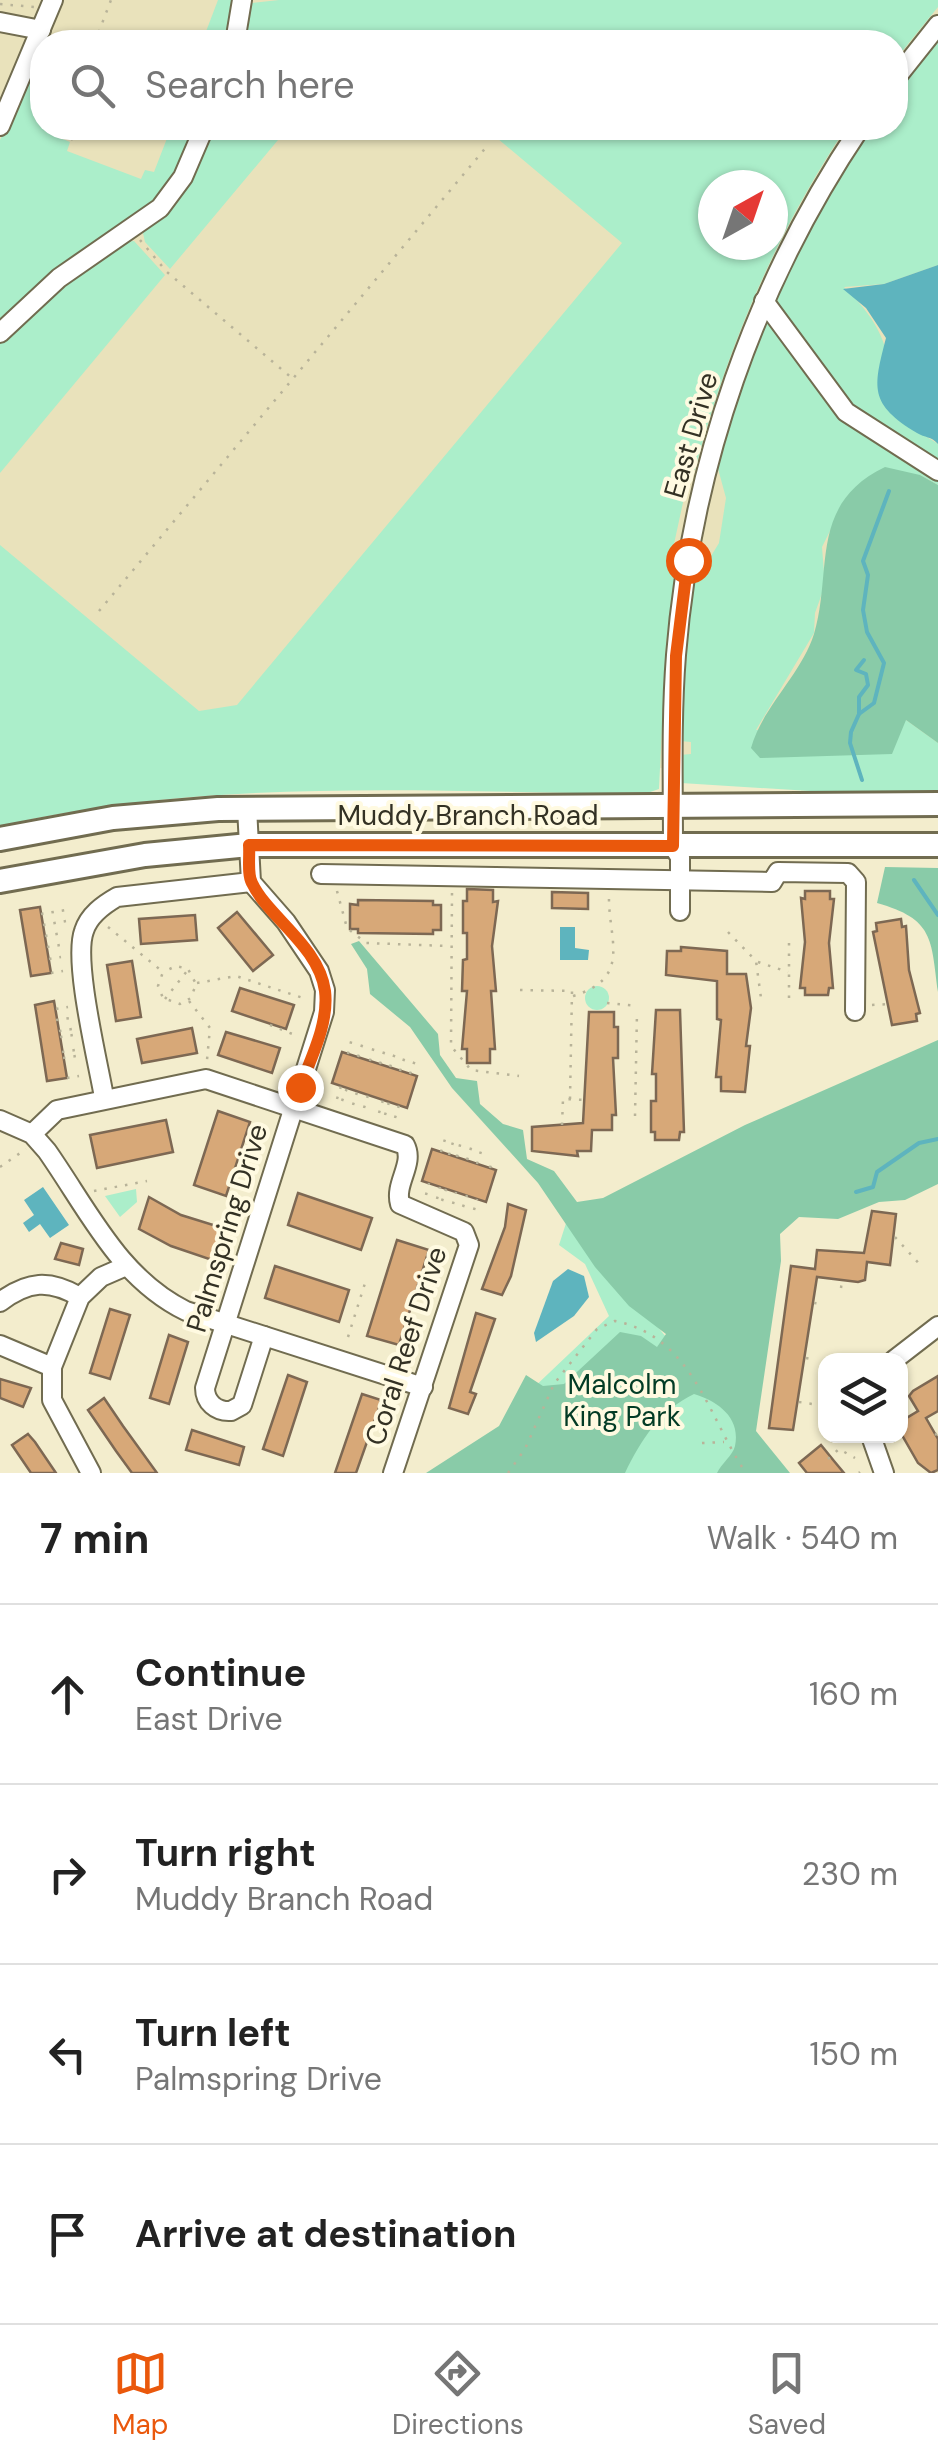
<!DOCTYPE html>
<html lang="en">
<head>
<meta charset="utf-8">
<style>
  :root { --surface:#fff; --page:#f2f2f2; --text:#222; --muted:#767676; --line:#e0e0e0; --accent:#ea580c }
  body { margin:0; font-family:"DM Sans",sans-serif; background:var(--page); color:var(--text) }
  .controls { position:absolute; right:30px; bottom:30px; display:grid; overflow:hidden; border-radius:20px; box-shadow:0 2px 8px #0004 }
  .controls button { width:90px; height:90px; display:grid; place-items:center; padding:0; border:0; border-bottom:2px solid var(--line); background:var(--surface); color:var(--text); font:50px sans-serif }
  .compass { position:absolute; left:698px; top:170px; width:90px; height:90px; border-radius:50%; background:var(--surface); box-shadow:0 2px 8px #0004; rotate:40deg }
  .stop { position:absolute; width:30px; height:30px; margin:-22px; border:8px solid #ea580c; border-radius:50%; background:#fff }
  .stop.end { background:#ea580c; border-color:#fff; box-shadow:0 2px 10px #0008 }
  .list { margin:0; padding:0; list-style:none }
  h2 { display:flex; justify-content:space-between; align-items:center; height:130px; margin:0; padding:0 40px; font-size:42px }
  h2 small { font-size:32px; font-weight:400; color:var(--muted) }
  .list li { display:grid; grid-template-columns:65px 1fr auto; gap:30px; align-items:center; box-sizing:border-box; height:180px; padding:0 40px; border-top:2px solid var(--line) }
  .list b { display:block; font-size:38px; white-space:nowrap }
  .list p { margin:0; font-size:32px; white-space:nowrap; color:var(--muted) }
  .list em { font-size:32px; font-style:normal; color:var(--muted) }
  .icon { flex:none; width:55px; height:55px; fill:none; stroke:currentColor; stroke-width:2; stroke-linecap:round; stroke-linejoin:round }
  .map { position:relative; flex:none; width:938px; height:1473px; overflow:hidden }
  .search { position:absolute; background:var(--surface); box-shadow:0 2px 8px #0004; left:30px; right:30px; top:30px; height:110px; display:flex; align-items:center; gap:25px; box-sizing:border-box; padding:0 35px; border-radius:40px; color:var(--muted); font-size:38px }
  .sheet { height:850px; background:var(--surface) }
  nav { display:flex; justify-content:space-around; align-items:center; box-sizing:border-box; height:140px; border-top:2px solid var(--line); background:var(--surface); font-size:28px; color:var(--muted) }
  nav a { display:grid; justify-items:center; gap:5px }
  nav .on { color:var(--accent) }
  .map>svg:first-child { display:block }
  .built { fill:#e9e2bb; fill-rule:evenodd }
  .green { fill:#abeeca; fill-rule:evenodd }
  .forest { fill:#89cba8 }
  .water { fill:#5eb4be }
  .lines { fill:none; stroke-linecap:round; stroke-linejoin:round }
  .stream { stroke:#5eb4be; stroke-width:4 }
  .building { fill:#d7a878; stroke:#7d6853; stroke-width:2.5 }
  .minor-casing { stroke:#716c50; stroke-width:22 }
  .major-casing { stroke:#716c50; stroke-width:28 }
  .path { stroke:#b8b399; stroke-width:2.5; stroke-dasharray:2.5 8; stroke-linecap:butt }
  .minor { stroke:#fff; stroke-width:18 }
  .major { stroke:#fff; stroke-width:22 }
  .route { stroke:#ea580c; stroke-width:12 }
  .labels { text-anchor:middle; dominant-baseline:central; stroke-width:8; stroke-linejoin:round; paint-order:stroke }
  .street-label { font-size:28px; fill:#333124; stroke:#fffae1 }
  .park-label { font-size:28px; fill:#023b25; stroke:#fffae1 }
</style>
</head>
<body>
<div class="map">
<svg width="938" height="1473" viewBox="0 0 938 1473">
  <rect width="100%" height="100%" fill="#f3edcd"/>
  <path class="built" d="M0,0H938V753L692,767L0,791ZM42,42H896V128H42ZM713,185H773V245H713Z"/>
  <g class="green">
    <polygon points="218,0 234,0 228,42 202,42"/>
    <polygon points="279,0 938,0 938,7 896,59 896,42 383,42 369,31 359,42 242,42 252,3"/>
    <path d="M938,36V265L884,284L844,287C891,333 888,355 897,418L938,444V467L852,412L784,315L776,297L805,232L868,128H896V90Z"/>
    <polygon points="39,53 42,128 61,128 58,137 70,142 67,151 141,179 145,170 154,172 171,128 196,128 181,165 153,204 50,276 0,322 0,140"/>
    <polygon points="211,128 288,128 170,269 145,242 143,233 167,209"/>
    <path d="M485,128H846C776,233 727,348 695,470H690L674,544L679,546L666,644L659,789L644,794C429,792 212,777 0,826V545L199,711L237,705L622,243ZM713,185H773V245H713Z"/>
    <polygon points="134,241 165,275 0,473 0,343 43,297 125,242"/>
    <polygon points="769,321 826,393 938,475 938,485 920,475 843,505 822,547 825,585 815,613 814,633 756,730 906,720 938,743 938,792 875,795 681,783 680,755 691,754 691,742 680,741 692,587 719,543 726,498 717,465 723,436 764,323"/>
    <circle cx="597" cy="998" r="12"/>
    <polygon points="136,1189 137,1202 120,1217 105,1196"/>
    <polygon points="568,1217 777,1473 472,1473 529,1392 609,1316 585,1264 559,1245"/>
  </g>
  <g class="forest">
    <path d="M885,467L920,475L938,485V743L906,720L892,754L760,758L751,748C763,706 801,675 814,634C833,571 808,504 885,467Z"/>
    <path d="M885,867L938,868V992C931,939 934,919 877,903Z"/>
    <path d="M359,941L438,1034L440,1055L456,1078L477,1081L480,1104L503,1124L523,1130L527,1159L554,1171L577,1202L603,1198L745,1125L938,1040V1184L905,1200L879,1202L838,1219L799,1217L780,1234L781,1261L756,1431L790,1473H717C721,1464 733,1455 735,1446C741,1417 717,1401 694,1394C660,1410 641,1440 625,1473H426L499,1426L526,1375L543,1386L564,1384L620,1332L641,1336L657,1347L666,1334L629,1306L595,1267L538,1183L452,1088L410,1027L370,994L367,969L351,944Z"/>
  </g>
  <g class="water">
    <path d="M938,265V444C931,436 925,438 917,433C869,404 873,388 886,338L866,308L843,289L884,284Z"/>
    <polygon points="560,927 575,927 575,948 589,950 588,960 560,960"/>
    <polygon points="43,1187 69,1225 50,1238 40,1224 29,1232 23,1223 34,1215 24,1200"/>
    <polygon points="568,1269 584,1276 589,1297 574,1316 536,1342 534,1333 553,1281"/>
  </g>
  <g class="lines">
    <g class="stream">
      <polyline points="859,714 859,697 868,685 866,674 856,670 864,660"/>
      <polyline points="862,780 850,743 851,732 859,714 874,703 884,663 867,632 863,610 868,575 863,561 889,491"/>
      <polyline points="914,880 938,915"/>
      <polyline points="856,1192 873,1187 877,1172 919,1143 938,1139"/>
    </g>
  </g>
  <g class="building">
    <polygon points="467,889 493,890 493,902 498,901 492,946 496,991 491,991 495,1049 490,1049 490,1063 467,1063 467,1049 462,1049 467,991 462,991 463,960 467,959 467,933 463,933 463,901 467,901"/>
    <polygon points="805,891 830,891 830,899 834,899 829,943 833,988 829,988 828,995 805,995 805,988 800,988 805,942 801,898 805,899"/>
    <polygon points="552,892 588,893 588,909 552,908"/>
    <polygon points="358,900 433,901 433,905 441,905 441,930 433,930 433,934 358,933 358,929 350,929 350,904 358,905"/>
    <polygon points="40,907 51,973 31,976 20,910"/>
    <polygon points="237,912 273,955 253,971 218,928"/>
    <polygon points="195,915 197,940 141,944 139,919"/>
    <polygon points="901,919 902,927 906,926 909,970 920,1013 916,1014 917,1021 892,1025 873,932 877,931 876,923"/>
    <polygon points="681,947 727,951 727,974 746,974 751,1008 746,1046 750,1046 745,1092 721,1091 721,1077 716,1077 721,1020 717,1019 717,981 666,975 667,951 681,951"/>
    <polygon points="132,961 141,1017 116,1021 107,965"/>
    <polygon points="240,988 294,1005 286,1029 232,1011"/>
    <polygon points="54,1001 67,1078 47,1081 35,1005"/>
    <polygon points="656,1010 680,1010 684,1132 680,1132 679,1140 655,1140 655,1132 651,1132 651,1101 656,1101 656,1074 652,1074"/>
    <polygon points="589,1012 614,1012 614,1027 618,1027 618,1058 613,1058 616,1115 612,1115 612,1130 592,1130 591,1151 577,1151 578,1156 532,1151 532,1127 583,1123"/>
    <polygon points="192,1028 197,1053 142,1063 137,1039"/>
    <polygon points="226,1032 280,1048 272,1073 218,1055"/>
    <polygon points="342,1052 417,1076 407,1108 332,1083"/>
    <polygon points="218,1111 250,1122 226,1196 194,1185"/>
    <polygon points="166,1120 173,1152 97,1168 90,1135"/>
    <polygon points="432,1149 496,1170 486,1202 422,1181"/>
    <polygon points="298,1193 372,1218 361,1250 288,1225"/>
    <polygon points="149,1197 181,1215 223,1228 212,1260 171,1246 139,1229"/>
    <polygon points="508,1204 526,1210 511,1276 502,1295 482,1289 505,1227"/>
    <polygon points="872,1211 896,1214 890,1265 867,1262 865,1280 858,1282 817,1277 793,1430 769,1428 791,1266 815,1269 817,1250 864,1253"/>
    <polygon points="397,1240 429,1250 399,1345 367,1336"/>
    <polygon points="61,1243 83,1249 79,1265 55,1259"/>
    <polygon points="275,1266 349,1290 339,1322 265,1298"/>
    <polygon points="110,1309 130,1315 110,1379 90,1373"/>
    <polygon points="476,1313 495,1319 470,1392 476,1394 468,1414 449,1408"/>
    <polygon points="169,1335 188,1342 169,1404 150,1398"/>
    <polygon points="288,1375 307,1382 283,1456 263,1449"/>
    <polygon points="938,1376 938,1411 926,1418 938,1439 938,1470 931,1473 918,1463 902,1435 900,1422 918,1411 909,1396 913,1391"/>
    <polygon points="0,1379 31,1388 23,1407 0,1398"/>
    <polygon points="362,1394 381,1400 378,1411 356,1473 335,1473"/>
    <polygon points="104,1398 123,1426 157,1473 132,1473 116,1451 88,1410"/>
    <polygon points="192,1430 244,1447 239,1465 186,1450"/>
    <polygon points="28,1434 35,1442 56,1473 31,1473 12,1445"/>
    <polygon points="821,1445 834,1461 844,1473 807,1473 799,1463"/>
  </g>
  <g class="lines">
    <g class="minor-casing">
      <g id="minor">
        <polyline points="0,22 41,30"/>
        <polyline points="235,42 242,0"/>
        <polyline points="896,78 938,25"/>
        <polyline points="0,126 53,0"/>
        <polyline points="764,301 846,412 938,471"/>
        <polyline points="0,333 59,278 160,208 183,177 204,128"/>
        <path d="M247,808L251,882L286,922L319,971L325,990L324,1012L205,1388C205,1402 216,1412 231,1411L242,1405L264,1336"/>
        <polyline points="321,874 772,882 778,872 848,873 856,882 855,1011"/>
        <path d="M680,911V857L673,846C673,782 671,719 676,655C691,467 755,284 860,128"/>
        <path d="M104,1097C98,1062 73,961 84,931C89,915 103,905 117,897L251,882"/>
        <path d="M0,1120L32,1134L47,1151C89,1211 119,1278 186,1311L423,1387"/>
        <path d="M32,1134L57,1110L206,1079L405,1145C415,1164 394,1183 400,1204L464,1232L469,1245L393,1473"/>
        <path d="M0,1302C28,1281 49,1279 80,1297"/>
        <polyline points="0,1345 52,1367"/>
        <polyline points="894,1360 938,1326"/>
        <polyline points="871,1436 884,1473"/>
        <polyline points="91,1473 52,1400 52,1367 80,1297 101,1277 124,1267"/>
      </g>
    </g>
    <g class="major-casing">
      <g id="major">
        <polyline points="0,839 113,818 218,809 938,804"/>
        <polyline points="0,881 145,855 249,845 938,845"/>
      </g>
    </g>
    <g class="path">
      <polyline points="0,4 34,7 35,0"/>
      <polyline points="95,42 111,0"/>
      <polyline points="63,128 60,137 70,140 83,134"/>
      <polyline points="140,240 167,272 293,379"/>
      <polyline points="99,611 488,145"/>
      <polyline points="337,891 347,928 366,943 449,946"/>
      <polyline points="452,893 451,1046 471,1070 519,1076"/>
      <polyline points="41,914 72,909"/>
      <polyline points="43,925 66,921"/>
      <polyline points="108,927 163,972 158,986 163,998 180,1004 191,998 196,984 188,969 176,966 163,972"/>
      <polyline points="728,932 756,961 761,998"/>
      <polyline points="45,936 62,933"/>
      <polyline points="47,947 60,945"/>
      <polyline points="49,959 61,957"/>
      <polyline points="758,962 788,972"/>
      <polyline points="51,973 63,971"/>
      <polyline points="197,983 236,976 303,998"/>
      <polyline points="520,990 572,991 570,1099"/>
      <path d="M573,996C633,978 608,939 609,896"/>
      <polyline points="789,998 789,941"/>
      <polyline points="165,999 187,971"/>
      <polyline points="189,1001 210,1028 207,1060"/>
      <polyline points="607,1003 637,1006"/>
      <polyline points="872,1005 889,1004"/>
      <polyline points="56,1009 68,1007"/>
      <polyline points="56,1020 70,1018"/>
      <polyline points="270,1025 295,1035"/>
      <polyline points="59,1031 72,1029"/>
      <polyline points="60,1037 73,1035"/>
      <polyline points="62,1052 75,1050"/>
      <polyline points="348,1054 352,1038"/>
      <polyline points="358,1057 363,1042"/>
      <polyline points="63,1058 76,1056"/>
      <polyline points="370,1061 374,1046"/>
      <polyline points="380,1064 385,1049"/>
      <polyline points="390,1067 395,1053"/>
      <polyline points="400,1071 405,1056"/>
      <polyline points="410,1074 415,1060"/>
      <polyline points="67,1078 79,1076"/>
      <polyline points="337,1099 341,1086"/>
      <polyline points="342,1101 347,1088"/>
      <polyline points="353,1105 357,1092"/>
      <polyline points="364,1108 368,1095"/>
      <polyline points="379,1113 383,1100"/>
      <polyline points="385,1115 389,1102"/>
      <polyline points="635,1116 637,1012"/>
      <polyline points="395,1118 399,1105"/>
      <polyline points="562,1125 563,1099 587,1100"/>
      <polyline points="441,1152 446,1136"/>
      <polyline points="449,1155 454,1139"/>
      <polyline points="457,1157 461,1141"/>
      <polyline points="467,1160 472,1145"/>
      <polyline points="477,1164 482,1148"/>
      <polyline points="0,1167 26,1149"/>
      <polyline points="490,1168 493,1158"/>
      <polyline points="94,1191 147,1181"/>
      <polyline points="426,1195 429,1183"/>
      <polyline points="437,1199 440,1187"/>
      <polyline points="442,1201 446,1189"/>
      <polyline points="453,1204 456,1192"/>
      <polyline points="463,1207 467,1195"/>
      <polyline points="474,1210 477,1199"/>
      <polyline points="895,1237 923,1268"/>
      <polyline points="841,1288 842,1280"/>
      <polyline points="814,1303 823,1304"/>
      <polyline points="348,1337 366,1280"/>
      <polyline points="806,1358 816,1360"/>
      <polyline points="799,1402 812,1404"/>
      <polyline points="935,1435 938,1433"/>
      <polyline points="702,1443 724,1442"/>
      <polyline points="828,1459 839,1449 855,1458"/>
      <path d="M508,1473L525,1449L554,1384L597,1329L615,1321C693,1337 708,1417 746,1473"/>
      <polyline points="859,1473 860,1472"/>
    </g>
    <use href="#minor" class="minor"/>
    <use href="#major" class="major"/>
  </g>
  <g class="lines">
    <path class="route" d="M300,1087C311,1058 329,1023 325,991C319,946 268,917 252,883C247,874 250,856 249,845L673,846L676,656L688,560"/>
  </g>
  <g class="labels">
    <g class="street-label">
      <text transform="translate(691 435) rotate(-74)">East Drive</text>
      <text x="468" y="815">Muddy Branch Road</text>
      <text transform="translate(227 1228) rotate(-73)">Palmspring Drive</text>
      <text transform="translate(406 1346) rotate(-72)">Coral Reef Drive</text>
    </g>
    <g class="park-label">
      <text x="622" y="1384">Malcolm<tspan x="622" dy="32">King Park</tspan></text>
    </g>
  </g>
</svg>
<div class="controls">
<button><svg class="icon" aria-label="layers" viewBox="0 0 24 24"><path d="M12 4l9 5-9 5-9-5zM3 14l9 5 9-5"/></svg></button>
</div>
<svg class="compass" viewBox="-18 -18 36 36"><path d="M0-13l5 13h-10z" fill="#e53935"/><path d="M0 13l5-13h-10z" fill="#767676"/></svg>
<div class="stop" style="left:688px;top:560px"></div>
<div class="stop end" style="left:300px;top:1087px"></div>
<div class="search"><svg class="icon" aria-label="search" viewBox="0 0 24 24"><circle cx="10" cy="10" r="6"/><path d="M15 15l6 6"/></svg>Search here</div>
</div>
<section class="sheet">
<h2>7 min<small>Walk · 540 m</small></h2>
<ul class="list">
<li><svg class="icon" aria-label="ahead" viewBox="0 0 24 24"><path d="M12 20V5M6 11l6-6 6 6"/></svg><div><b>Continue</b><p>East Drive</p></div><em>160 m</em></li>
<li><svg class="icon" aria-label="right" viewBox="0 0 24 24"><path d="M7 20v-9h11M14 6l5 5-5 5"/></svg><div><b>Turn right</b><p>Muddy Branch Road</p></div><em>230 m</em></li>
<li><svg class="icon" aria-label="left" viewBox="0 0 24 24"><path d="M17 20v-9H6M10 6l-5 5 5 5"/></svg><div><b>Turn left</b><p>Palmspring Drive</p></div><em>150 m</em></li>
<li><svg class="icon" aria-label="arrive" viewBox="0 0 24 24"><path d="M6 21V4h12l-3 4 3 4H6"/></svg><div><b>Arrive at destination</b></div></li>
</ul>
</section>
<nav>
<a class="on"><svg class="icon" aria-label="map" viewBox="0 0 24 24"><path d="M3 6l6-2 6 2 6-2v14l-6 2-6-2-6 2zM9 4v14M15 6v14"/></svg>Map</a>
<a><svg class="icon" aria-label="directions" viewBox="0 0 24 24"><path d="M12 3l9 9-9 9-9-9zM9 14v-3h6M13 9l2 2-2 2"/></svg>Directions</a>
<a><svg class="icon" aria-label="saved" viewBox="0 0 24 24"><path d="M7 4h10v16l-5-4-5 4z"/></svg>Saved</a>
</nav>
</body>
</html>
